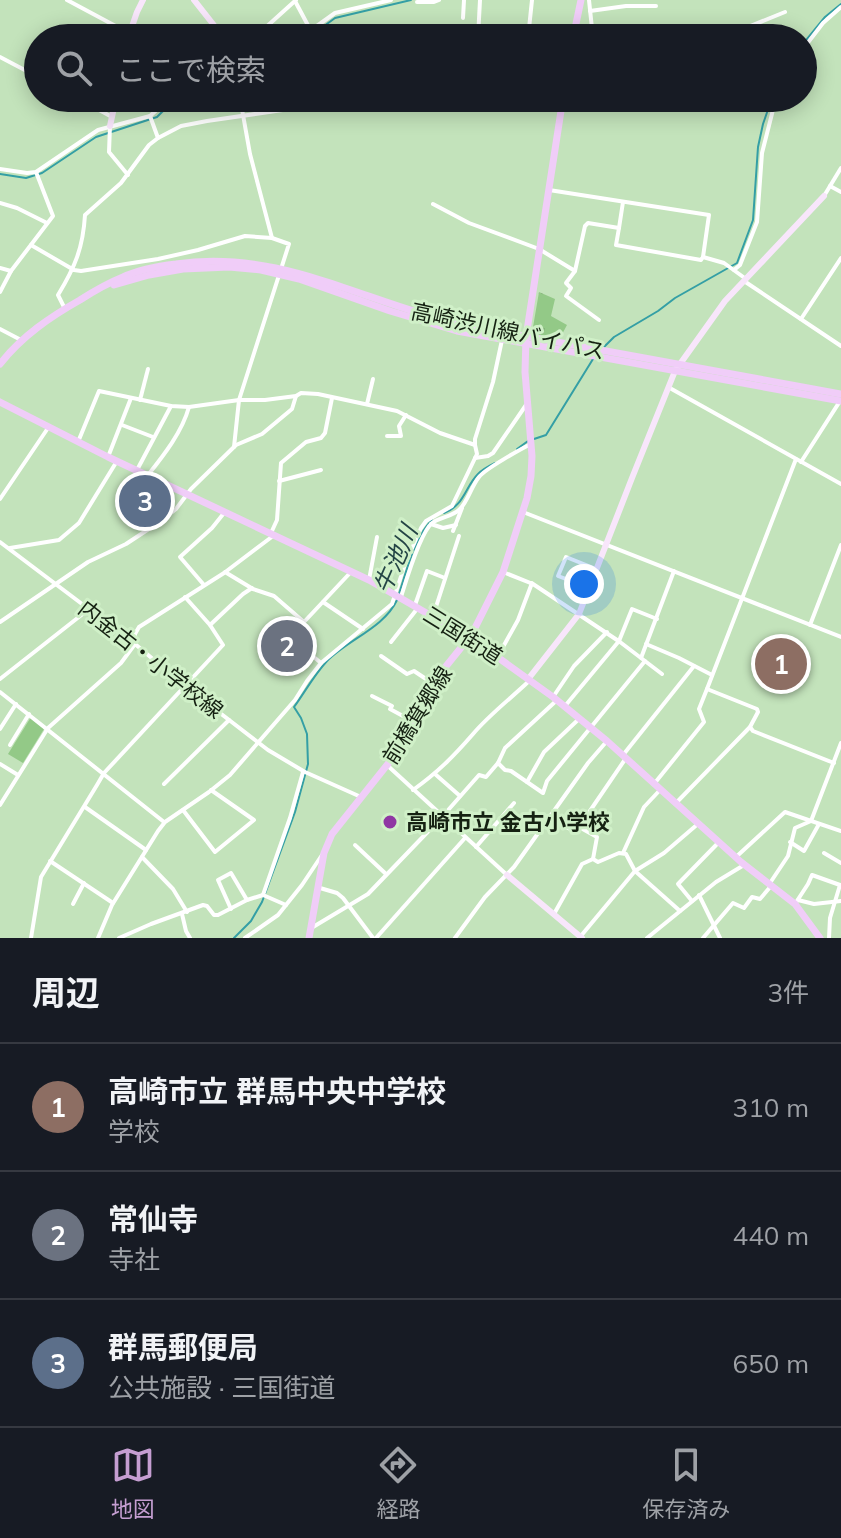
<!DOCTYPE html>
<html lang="ja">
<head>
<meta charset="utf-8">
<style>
  :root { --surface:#171b24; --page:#242831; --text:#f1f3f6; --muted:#9ea1a6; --line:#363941; --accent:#c59ed1 }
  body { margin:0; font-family:Mulish,"Noto Sans JP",sans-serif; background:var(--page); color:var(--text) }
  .you { position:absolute; left:584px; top:584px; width:28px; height:28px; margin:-20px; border:6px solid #fff; border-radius:50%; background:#1a73e8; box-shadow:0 0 0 12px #1a73e833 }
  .badge { display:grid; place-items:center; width:52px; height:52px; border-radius:50%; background:var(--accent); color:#fff; font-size:26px; font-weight:700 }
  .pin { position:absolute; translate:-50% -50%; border:4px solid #fff; box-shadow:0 2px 8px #0006 }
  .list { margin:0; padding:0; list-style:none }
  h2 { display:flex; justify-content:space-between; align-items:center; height:104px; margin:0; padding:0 32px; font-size:34px }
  h2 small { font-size:26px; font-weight:400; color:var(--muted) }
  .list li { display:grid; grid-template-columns:52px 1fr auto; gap:24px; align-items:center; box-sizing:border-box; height:128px; padding:0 32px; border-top:2px solid var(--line) }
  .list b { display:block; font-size:30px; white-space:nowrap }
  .list p { margin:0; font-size:26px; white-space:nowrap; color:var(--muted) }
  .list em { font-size:26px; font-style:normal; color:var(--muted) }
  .icon { flex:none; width:44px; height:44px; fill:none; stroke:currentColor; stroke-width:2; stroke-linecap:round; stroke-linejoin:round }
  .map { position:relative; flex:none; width:841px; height:938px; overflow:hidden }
  .search { position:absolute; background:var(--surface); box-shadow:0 4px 20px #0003; left:24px; right:24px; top:24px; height:88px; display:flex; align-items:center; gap:20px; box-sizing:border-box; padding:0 28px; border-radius:44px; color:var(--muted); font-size:30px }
  .sheet { height:488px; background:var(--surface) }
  nav { display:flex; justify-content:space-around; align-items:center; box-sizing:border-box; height:112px; border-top:2px solid var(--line); background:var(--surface); font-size:22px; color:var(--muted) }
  nav a { display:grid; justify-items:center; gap:4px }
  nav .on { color:var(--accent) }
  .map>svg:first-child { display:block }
  .grass { fill:url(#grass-tufts) }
  .green { fill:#93c987 }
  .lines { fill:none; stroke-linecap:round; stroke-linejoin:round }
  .stream { stroke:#349fa5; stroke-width:2 }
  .street { stroke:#fff; stroke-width:4 }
  .secondary { stroke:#f8e6fb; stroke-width:6 }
  .primary { stroke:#f0cdf8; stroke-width:7 }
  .poi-dot { fill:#8f37a3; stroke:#d0f0c8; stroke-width:3 }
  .labels { text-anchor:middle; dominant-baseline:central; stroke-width:6; stroke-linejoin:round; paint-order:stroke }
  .street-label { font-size:22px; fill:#152112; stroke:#d0f0c8 }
  .poi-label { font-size:22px; font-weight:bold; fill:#152112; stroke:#d0f0c8; text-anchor:start }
  .water-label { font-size:24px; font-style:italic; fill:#244445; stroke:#d0f0c8 }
</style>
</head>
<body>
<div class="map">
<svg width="841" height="938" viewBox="0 0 841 938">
  <defs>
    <pattern id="grass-tufts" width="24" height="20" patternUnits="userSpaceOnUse" patternTransform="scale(2)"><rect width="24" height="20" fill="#93c987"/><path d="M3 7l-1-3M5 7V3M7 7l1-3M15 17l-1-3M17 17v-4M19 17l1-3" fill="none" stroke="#7eac74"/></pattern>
  </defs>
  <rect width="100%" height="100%" fill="#c3e3bb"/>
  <polygon class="grass" points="539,292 555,299 551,316 567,325 560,338 539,335 533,327"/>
  <polygon class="green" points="31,717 44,729 23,763 8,754"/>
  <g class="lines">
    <g class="stream">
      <polyline points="308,38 335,18 411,0"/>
      <polyline points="803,44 825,17 841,4"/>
      <polyline points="0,174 26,178 42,173 96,137 157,117 176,98"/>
      <polyline points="603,348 614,337 658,311 675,298 737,263 753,220 758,147 763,124 772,98"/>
      <polyline points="534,439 546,435 593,359"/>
      <polyline points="517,449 528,441"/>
      <path d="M444,513C464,506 465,487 478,474C483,469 489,466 495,463"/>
      <path d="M399,594C407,570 414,538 432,520"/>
      <path d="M234,938L251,921L262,902L295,812L308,764L307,734L301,718L294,707C305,692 314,675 327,661C347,640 384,628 397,600"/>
    </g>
    <g class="street">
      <polyline points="67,0 138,38"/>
      <polyline points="589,0 593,38"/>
      <polyline points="295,1 311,31"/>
      <polyline points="417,2 434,2 439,0"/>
      <polyline points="590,11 626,6 656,6"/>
      <polyline points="463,18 464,0"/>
      <polyline points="254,38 296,0"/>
      <polyline points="300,38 335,13 391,0"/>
      <polyline points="478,38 480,0"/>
      <polyline points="528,38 532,0"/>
      <path d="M652,38C682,20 678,26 708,38"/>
      <polyline points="721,38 785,12"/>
      <polyline points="803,49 823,23 841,7"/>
      <polyline points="0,57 38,77"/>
      <polyline points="77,98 112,117"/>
      <polyline points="240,98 250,154 272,238"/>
      <polyline points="302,108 302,98"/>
      <polyline points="150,116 158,138"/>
      <polyline points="110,126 109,152 128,175"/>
      <polyline points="0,169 27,173 36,172 98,130 150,116 170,98"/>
      <polyline points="830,186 841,192"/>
      <polyline points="549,190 709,215 703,257"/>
      <polyline points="824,196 841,168"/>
      <polyline points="0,203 17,208 47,223"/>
      <polyline points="433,204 469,223 539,249 575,271 585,226 588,223 619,228 616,245 701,260 703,257 724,263 746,279"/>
      <polyline points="619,228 623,202"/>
      <polyline points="31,245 74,270 81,271 158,259 198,250 245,236 272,238 289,244 239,400 234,447"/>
      <polyline points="0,268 11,271"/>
      <polyline points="734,270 740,265 757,222 762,153 776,98"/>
      <polyline points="575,271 566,283 571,288 566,296 599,320"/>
      <polyline points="744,281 841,346"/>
      <polyline points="0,292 11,271 53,216 36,172"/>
      <path d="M65,309L58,295C75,267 83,248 85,215L121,183L149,145L158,138L181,126L207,121L310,106L399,98"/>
      <polyline points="801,319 841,258"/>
      <polyline points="0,329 21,340"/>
      <polyline points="668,387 841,484"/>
      <polyline points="140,400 148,369"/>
      <polyline points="367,404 373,379"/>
      <polyline points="122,425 153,437"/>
      <polyline points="387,436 401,436 399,426 406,415"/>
      <polyline points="78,442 99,391 171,406 189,407 239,400 265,400 296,396 301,393 318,394 397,411 440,433 475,445 477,454 452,506 426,521 421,528 405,564 392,604 321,663 307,681 295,700 230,775 209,792 165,822 158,831 112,905 98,938"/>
      <polyline points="475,445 475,439 493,382 502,340"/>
      <polyline points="108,457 131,398"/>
      <polyline points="475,458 488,456 493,453 526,405"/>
      <polyline points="801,462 840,401"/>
      <polyline points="137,470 171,406"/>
      <path d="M148,475C164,455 182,432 189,407"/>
      <polyline points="279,481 321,470"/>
      <polyline points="0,499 48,428"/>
      <polyline points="523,512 841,637"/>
      <polyline points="431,524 443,528 456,525"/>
      <polyline points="453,531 462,508"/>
      <polyline points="271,533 277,520 281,463 306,442 321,438 325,433 332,398"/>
      <polyline points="0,542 135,644 185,686 268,750 305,772 361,797"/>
      <polyline points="10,548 59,540 79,523 117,461"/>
      <polyline points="225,572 253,589 274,596 304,622 350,573"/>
      <polyline points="503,572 533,584 620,642 662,674"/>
      <polyline points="369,580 377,537"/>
      <polyline points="204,585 180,557 212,528 224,513"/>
      <polyline points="590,588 558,576 566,557 596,569"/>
      <path d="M401,597C406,581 420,533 432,523C440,517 452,517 460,509C468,501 471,487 479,477C485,469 521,449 531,444"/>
      <polyline points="323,602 363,629"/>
      <polyline points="415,605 427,571 445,578"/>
      <polyline points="433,616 459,536"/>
      <polyline points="0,622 88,562 126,544 161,521 176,509 191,489 236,445 262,434 292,409 296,396"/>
      <polyline points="304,622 300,629 310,636 303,648 321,663"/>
      <polyline points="210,625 243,594 252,588"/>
      <polyline points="810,625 841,545"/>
      <polyline points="391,642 417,609"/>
      <polyline points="646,644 679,658 712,675"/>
      <polyline points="381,656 407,674 414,671 435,685"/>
      <polyline points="498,656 518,620 532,583"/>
      <polyline points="641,658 674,571"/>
      <polyline points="0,679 89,609"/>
      <polyline points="0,692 164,822"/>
      <polyline points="372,696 392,706 390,709 414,722"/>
      <polyline points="553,697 574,666 607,632"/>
      <polyline points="565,706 619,641 632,609 657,619"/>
      <polyline points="750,727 753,731 834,763"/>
      <polyline points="0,729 16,704"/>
      <polyline points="10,745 29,714"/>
      <polyline points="623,755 694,666"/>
      <polyline points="498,763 505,770 511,771 543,793 547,781 645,661"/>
      <polyline points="0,764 18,775"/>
      <polyline points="388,766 507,875"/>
      <polyline points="435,774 460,796"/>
      <polyline points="527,782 544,752 580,718"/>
      <polyline points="164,784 229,720"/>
      <polyline points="654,784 704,722 699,709 707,689"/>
      <path d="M413,790C438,772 453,757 473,734C489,715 510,699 528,682L529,679"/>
      <polyline points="677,802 750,727 758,712 757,709 707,689 796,459"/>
      <polyline points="0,805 48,728 121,663 135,644 135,634 139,627 224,573 273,536"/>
      <polyline points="85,807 146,850"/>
      <polyline points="183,810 215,852 254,820 211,790"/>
      <polyline points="549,820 575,831 579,828"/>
      <polyline points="790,842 804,851 819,824"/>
      <polyline points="355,845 386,874"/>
      <polyline points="476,847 514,803"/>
      <polyline points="623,853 644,807 660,790"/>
      <polyline points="824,853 841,863"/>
      <polyline points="142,857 173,889 187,912"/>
      <polyline points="736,857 785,812 841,831"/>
      <polyline points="593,859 597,837 579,827 626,758"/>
      <polyline points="50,861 113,903"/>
      <polyline points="770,883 788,856 795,828 811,821 841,743"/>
      <polyline points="320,888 337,893 343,898 373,938"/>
      <polyline points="263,895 290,818 303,772"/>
      <polyline points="699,895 720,938"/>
      <polyline points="798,900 814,904 841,901"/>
      <polyline points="692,901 678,884 719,842"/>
      <polyline points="73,904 84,883"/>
      <polyline points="795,904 808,884 812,875 840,885"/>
      <polyline points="231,909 218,880 231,873 247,900"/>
      <polyline points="182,914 186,931 190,938"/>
      <polyline points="554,914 582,864 593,859 598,862 619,853 626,854 635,871 680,911"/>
      <polyline points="313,927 368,894 442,817 479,775 486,777 498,763 505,748 556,701"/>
      <polyline points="580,937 635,871 664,853 699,823"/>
      <polyline points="31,938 41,877 97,785 104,773 223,645 210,625 185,597"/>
      <polyline points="119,938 151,924 203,905 207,906 214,915 218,915 247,900 263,895 286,905"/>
      <polyline points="245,938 278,915 302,885 322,855"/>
      <polyline points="376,938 465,838"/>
      <polyline points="455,938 485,897 514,867 588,763 607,741"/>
      <polyline points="647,938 716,882 744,865"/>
      <polyline points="703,938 733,903 744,908 752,897 760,899 771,886"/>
      <polyline points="829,938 830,918 840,885"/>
    </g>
    <g class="secondary">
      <polyline points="194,0 224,38"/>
      <polyline points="128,38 137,12 143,0"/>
      <polyline points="110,126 116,98"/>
      <polyline points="529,678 579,614 632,478 675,371 725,301 824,196"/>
      <polyline points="507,875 582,938"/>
    </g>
    <g class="primary">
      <polyline points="573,38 581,0"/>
      <polyline points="114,285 149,275 183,269 229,267 261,270 299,279 390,311 457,331 841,401"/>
      <path d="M0,364C22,336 50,317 80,300C94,291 108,283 123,277C140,269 158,266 176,264C277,248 364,302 459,324L841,394"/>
      <polyline points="0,402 108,457 369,580 475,641 553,697 607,741 741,862 795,904 820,938"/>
      <polyline points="309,938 324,853 332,834 403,745 443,670 472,634 503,572 527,498 531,476 532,456 525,372 526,337 563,98"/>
    </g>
  </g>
  <circle class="poi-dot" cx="390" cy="822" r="8"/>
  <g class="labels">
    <g class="street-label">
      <text transform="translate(508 331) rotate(12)">高崎渋川線バイパス</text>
      <text transform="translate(463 635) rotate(32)">三国街道</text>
      <text transform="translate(151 659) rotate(38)">内金古・小学校線</text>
      <text transform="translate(417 715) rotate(-58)">前橋箕郷線</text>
    </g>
    <g class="poi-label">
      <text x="406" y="822">高崎市立 金古小学校</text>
    </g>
    <g class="water-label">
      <text transform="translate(395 559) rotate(-66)">牛池川</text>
    </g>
  </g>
</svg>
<div class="you"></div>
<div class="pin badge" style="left:781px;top:664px;background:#8d6e63">1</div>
<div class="pin badge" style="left:287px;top:646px;background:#6b7280">2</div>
<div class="pin badge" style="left:145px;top:501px;background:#5c6f8a">3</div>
<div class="search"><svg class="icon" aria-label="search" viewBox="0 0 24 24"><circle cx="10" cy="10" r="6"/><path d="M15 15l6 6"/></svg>ここで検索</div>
</div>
<section class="sheet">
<h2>周辺<small>3件</small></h2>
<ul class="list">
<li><span class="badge" style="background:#8d6e63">1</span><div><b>高崎市立 群馬中央中学校</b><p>学校</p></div><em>310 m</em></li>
<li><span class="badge" style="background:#6b7280">2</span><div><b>常仙寺</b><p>寺社</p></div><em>440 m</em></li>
<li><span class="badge" style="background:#5c6f8a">3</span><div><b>群馬郵便局</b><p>公共施設 · 三国街道</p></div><em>650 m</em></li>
</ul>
</section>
<nav>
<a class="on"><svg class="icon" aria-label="map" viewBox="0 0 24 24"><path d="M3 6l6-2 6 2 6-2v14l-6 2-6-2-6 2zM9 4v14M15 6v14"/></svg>地図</a>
<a><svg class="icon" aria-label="directions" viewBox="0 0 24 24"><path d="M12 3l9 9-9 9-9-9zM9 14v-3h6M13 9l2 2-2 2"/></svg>経路</a>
<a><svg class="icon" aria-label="saved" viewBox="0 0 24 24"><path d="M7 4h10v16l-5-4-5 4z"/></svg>保存済み</a>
</nav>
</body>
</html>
